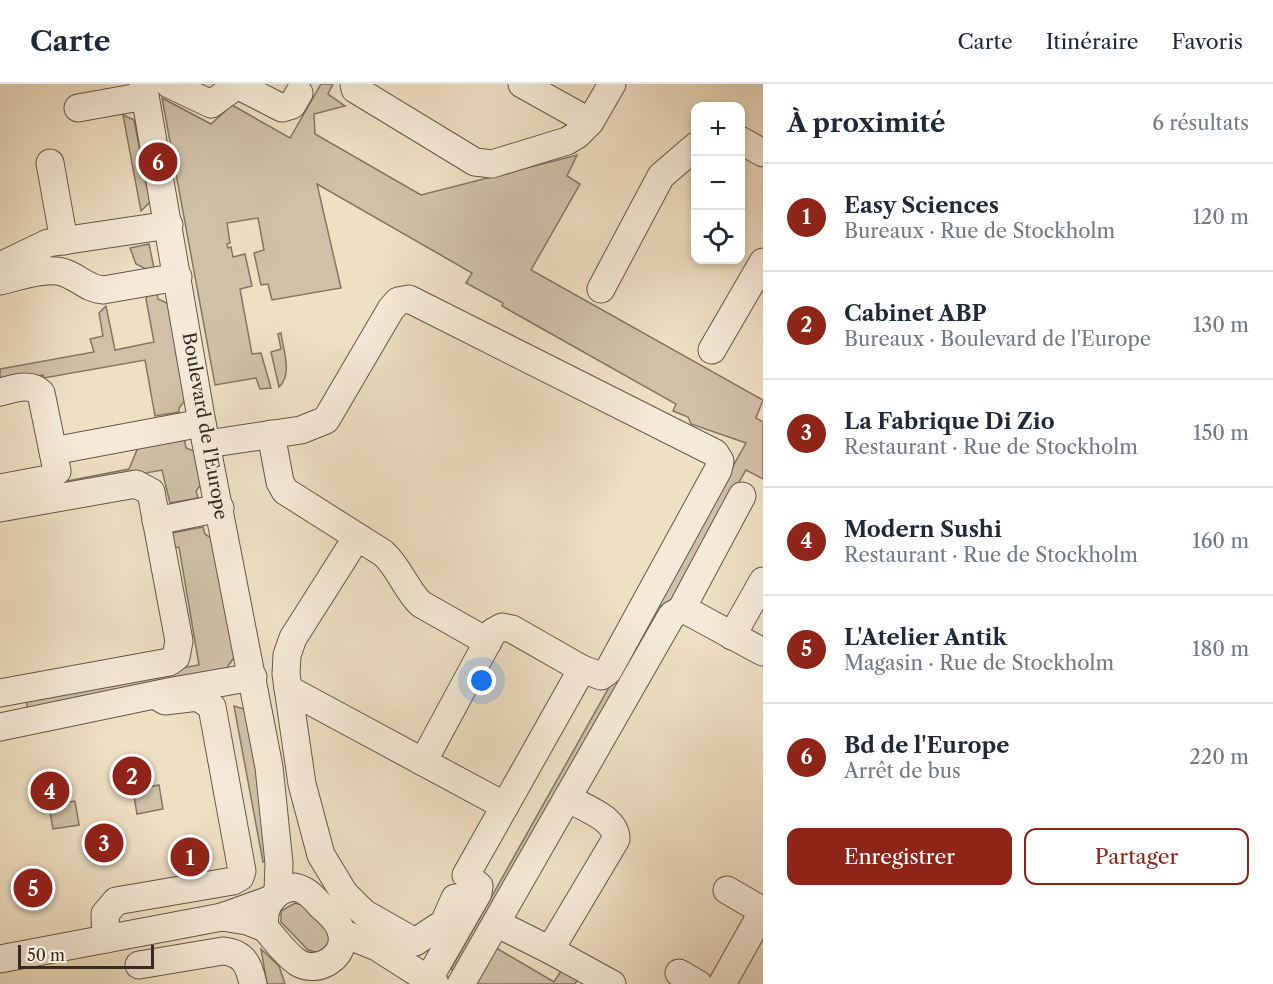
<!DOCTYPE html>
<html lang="fr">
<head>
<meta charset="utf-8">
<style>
  :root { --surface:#fff; --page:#f2f2f3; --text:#1f2937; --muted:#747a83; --line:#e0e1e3; --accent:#8f2418 }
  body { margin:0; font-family:"Libre Caslon Text",serif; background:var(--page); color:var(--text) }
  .controls { position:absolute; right:18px; top:18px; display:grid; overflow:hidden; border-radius:12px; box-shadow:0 3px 9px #0003 }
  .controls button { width:54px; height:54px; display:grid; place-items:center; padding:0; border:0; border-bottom:2px solid var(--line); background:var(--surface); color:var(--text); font:30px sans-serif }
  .scale { position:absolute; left:18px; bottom:15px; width:136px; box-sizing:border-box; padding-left:6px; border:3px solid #362b20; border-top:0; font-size:16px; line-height:21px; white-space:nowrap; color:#362b20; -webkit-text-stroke:4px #f5ead8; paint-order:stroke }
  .you { position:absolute; left:482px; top:597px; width:21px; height:21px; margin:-15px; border:4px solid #fff; border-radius:50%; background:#1a73e8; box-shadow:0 0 0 9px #1a73e833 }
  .badge { display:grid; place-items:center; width:39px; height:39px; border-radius:50%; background:var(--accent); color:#fff; font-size:20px; font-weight:700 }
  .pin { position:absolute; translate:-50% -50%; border:3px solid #fff; box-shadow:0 2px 6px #0006 }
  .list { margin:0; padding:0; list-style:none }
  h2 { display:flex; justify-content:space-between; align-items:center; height:78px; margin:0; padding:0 24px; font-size:26px }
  h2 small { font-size:20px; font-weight:400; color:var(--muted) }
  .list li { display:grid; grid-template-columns:39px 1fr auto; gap:18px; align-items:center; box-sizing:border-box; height:108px; padding:0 24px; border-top:2px solid var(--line) }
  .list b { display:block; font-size:22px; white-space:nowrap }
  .list p { margin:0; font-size:20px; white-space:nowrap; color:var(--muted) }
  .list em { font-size:20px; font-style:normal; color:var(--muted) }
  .actions { display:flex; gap:12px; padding:18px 24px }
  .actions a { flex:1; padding:14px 0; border:2px solid var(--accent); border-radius:12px; text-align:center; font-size:21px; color:var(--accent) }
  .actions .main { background:var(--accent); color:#fff }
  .icon { flex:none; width:33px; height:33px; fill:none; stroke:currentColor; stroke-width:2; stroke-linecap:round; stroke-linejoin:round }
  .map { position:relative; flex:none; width:763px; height:900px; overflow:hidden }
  header { display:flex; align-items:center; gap:36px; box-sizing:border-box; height:84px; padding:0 30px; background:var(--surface); border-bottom:2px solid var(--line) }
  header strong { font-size:28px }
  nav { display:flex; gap:33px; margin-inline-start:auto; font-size:21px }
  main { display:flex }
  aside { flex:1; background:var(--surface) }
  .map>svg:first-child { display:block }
  .green { fill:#d0c0a7; stroke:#837664; stroke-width:1.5 }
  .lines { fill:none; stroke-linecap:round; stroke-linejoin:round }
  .minor-casing { stroke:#645849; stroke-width:29 }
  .minor { stroke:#f5ead8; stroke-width:27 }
  .labels { text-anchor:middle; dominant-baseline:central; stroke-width:4.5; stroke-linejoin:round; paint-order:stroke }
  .street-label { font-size:18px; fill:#362b20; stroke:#f5ead8 }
</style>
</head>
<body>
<header>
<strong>Carte</strong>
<nav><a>Carte</a><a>Itinéraire</a><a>Favoris</a></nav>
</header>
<main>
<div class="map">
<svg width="763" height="900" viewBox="0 0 763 900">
  <rect width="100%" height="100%" fill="#efdfc3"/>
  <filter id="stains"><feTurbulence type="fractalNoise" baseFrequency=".00333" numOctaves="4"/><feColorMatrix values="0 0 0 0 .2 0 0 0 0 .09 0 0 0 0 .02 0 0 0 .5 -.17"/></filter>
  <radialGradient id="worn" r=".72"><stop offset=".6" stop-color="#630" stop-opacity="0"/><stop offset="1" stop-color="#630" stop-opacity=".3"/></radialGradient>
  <g class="green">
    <polygon points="321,0 333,0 328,10 345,22 314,30 315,50 421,111 577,71 567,92 580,100 531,186 763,316 756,334 763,338 763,395 746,386 457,889 451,885 746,359 691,340 688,333 673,327 676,320 509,226 502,222 503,219 466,199 472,189 317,100 341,204 272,216 268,200 261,201 254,169 264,166 258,134 227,139 230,159 227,160 228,164 231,163 233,173 245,170 252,202 240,205 252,270 261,269 271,304 260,305 256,294 215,301 162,14 211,40 232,21 290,54"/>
    <polygon points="123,31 134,36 150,118 141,127"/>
    <polygon points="149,160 154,184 148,186 136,180 130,164"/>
    <polygon points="157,209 158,215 173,222 189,311 179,324 179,328 155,332 145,276 44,294 43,291 0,299 0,285 94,268 90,255 103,252 99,229 106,222 115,266 154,258 146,215 147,211"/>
    <path d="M281,249C283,266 293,290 279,303L271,268L281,265L278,250Z"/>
    <polygon points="184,354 186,364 199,369 204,397 196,407 198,414 170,419 162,386 0,415 0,410 129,385 139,361"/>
    <polygon points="203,443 205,450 217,458 236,571 228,582 229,589 27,628 27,617 35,610 199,581 179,463 166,465 172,449"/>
    <polygon points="234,622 247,626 272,776 263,778"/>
    <polygon points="159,701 163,725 137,730 133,706"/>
    <polygon points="75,717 79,741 53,745 49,721"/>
    <polygon points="295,819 302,821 330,850 329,861 319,869 308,866 281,838 281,827"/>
    <polygon points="493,862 554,898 561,887 579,893 575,900 476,900"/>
    <polygon points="261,865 279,882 285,900 267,900"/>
  </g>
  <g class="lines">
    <g class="minor-casing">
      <g id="minor">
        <polyline points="143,0 202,339 269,683 279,779 278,807"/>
        <polyline points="169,0 211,20 237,1 282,24 292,21 299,9"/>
        <polyline points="354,0 355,5 475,78 492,80 567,57 577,51 590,38 612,0"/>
        <polyline points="522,0 590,38"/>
        <polyline points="78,24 145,12"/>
        <polyline points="740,56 763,69"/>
        <polyline points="50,79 64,157"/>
        <polyline points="0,182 48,159 169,141"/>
        <path d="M0,197C18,193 48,182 65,189C79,194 88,205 103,206L178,193"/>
        <polyline points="601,205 661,92 696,62"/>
        <polyline points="712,266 763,178"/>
        <path d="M0,308C13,305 30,298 41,309L57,387L48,395L0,404"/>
        <path d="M271,350L280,398L285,407L383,469C400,484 405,505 421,520L488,558"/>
        <polyline points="207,360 301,346 326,336 391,225 398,217 409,215 715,369 720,377 718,386 608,587 601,592 582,585 466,791 479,802 478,809 428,896"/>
        <polyline points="53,367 202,339"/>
        <polyline points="0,424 136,400 151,408 179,557 176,573 169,578 0,609"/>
        <polyline points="156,437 220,424"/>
        <polyline points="357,453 293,554 287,571 286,590 302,700 321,771 344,809 364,829 415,858 444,839 455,814"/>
        <polyline points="681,526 742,412"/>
        <polyline points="732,552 763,497"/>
        <polyline points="288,605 505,722"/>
        <polyline points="0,643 173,607 253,593"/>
        <polyline points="423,678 493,548 502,543 512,545 582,585"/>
        <path d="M295,803C307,806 313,813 321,822C329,829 338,836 341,847C349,872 317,892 297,878C285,870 275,855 265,844C262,823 273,805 295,803Z"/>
        <polyline points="727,806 763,827"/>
        <path d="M496,839L550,866L616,755C616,734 584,724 567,714"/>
        <polyline points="265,844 247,837 222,833 272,815"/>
        <polyline points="342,849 377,863 435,900"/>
        <polyline points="106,855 105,830 116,817 233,797 240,793 242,787 212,623 198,613 165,617 155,611"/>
        <polyline points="550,866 612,900"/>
        <polyline points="0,875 222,833"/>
        <path d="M139,881L223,867C244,869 249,881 253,900"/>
        <polyline points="679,889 698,900"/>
        <polyline points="461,900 672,531 681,526 689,528 763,568"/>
        <polyline points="722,900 763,827"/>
      </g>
    </g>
    <use href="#minor" class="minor"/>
  </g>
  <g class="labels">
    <g class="street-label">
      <text transform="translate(205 342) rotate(80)">Boulevard de l'Europe</text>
    </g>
  </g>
  <rect width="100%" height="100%" filter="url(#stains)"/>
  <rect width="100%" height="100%" fill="url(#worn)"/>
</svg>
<div class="controls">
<button>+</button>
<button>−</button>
<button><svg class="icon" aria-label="locate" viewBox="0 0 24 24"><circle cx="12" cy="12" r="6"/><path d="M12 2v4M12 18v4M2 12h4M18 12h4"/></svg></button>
</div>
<div class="scale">50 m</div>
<div class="you"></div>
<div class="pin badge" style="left:190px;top:773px">1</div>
<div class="pin badge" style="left:132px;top:692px">2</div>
<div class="pin badge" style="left:104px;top:759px">3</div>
<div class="pin badge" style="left:50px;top:707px">4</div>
<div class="pin badge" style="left:33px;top:804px">5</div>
<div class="pin badge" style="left:158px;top:78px">6</div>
</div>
<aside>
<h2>À proximité<small>6 résultats</small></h2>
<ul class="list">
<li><span class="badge">1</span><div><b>Easy Sciences</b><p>Bureaux · Rue de Stockholm</p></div><em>120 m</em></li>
<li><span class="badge">2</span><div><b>Cabinet ABP</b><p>Bureaux · Boulevard de l'Europe</p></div><em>130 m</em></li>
<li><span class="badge">3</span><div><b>La Fabrique Di Zio</b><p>Restaurant · Rue de Stockholm</p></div><em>150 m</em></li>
<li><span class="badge">4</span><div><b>Modern Sushi</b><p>Restaurant · Rue de Stockholm</p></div><em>160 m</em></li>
<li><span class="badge">5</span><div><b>L'Atelier Antik</b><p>Magasin · Rue de Stockholm</p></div><em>180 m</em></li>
<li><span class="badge">6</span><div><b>Bd de l'Europe</b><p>Arrêt de bus</p></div><em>220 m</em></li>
</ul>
<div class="actions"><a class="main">Enregistrer</a><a>Partager</a></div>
</aside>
</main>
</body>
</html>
